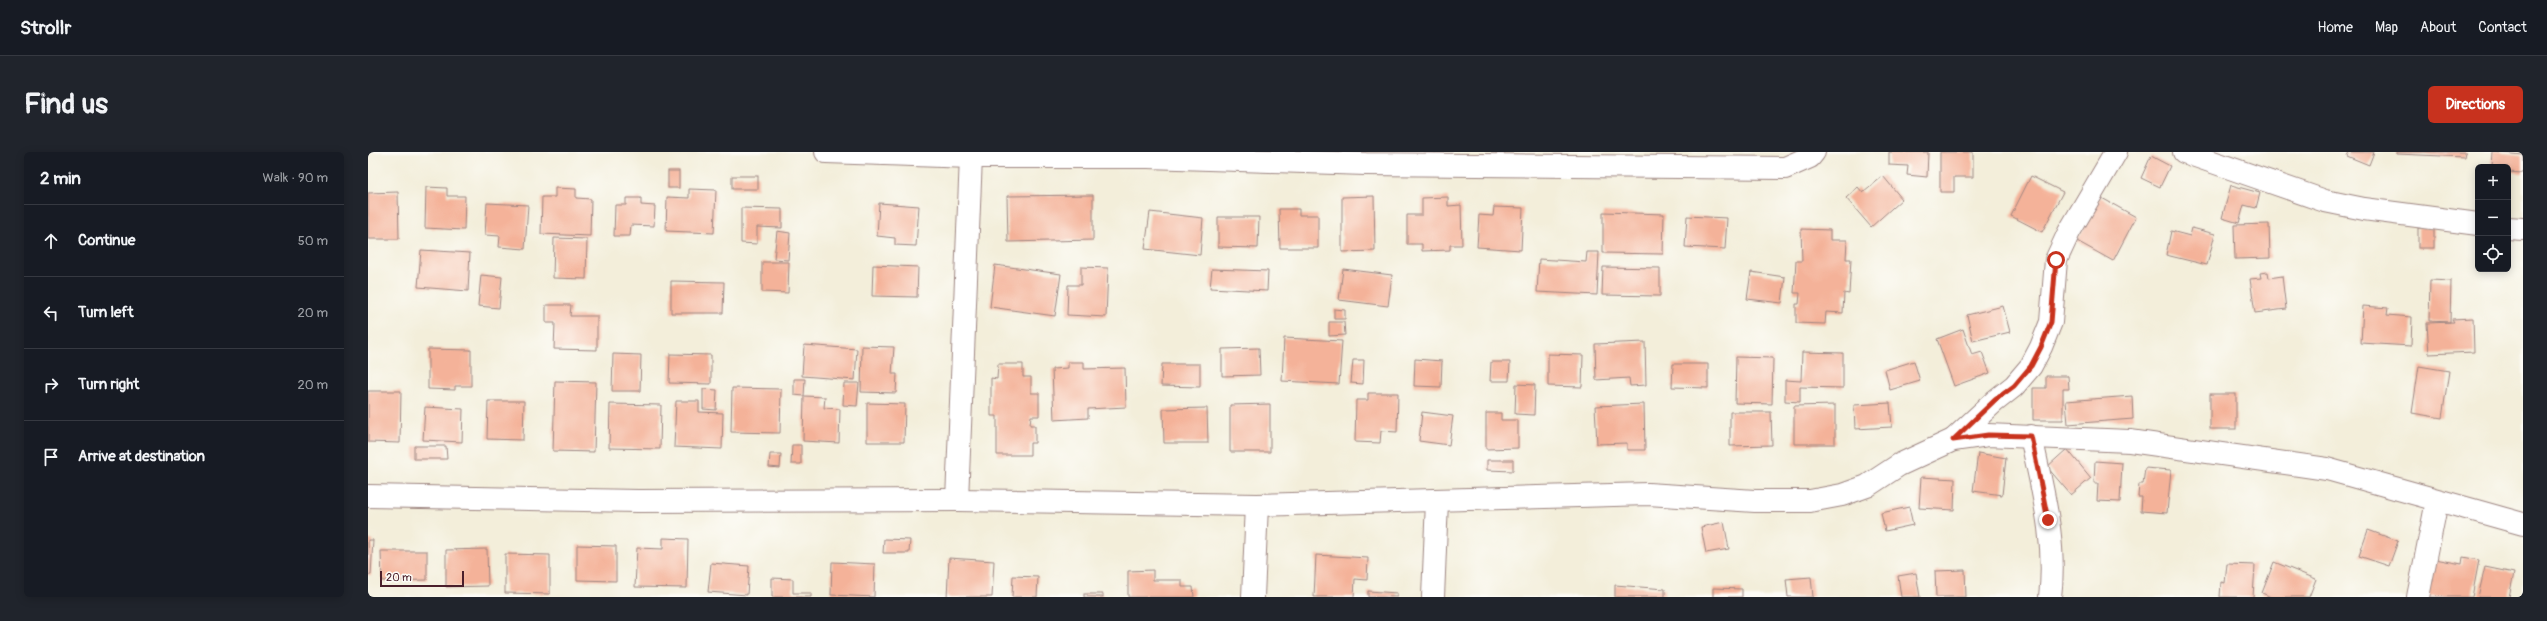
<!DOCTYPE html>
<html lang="en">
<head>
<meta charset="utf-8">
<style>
  :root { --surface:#171b24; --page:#20242c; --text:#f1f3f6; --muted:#9ea1a6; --line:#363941; --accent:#c8321e }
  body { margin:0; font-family:Pangolin,sans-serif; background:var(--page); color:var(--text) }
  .controls { position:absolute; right:12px; top:12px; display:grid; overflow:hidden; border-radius:6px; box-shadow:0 2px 10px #0003 }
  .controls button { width:36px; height:36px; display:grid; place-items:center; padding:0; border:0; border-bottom:1px solid var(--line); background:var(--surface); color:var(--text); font:20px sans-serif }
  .scale { position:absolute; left:12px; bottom:10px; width:84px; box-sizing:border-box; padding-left:4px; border:2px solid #4a1f2b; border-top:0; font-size:11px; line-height:14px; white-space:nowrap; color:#4a1f2b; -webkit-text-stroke:3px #fdfcf7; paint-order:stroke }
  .stop { position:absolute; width:12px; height:12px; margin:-9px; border:3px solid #c8321e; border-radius:50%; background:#fff }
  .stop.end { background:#c8321e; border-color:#fff; box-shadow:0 1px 4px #0008 }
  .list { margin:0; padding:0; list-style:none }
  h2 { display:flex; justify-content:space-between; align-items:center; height:52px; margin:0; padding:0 16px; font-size:17px }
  h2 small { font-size:13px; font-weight:400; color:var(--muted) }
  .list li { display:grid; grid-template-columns:26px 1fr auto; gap:12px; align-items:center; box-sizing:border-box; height:72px; padding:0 16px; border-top:1px solid var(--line) }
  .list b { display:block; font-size:15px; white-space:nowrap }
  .list em { font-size:13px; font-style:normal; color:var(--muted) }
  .icon { flex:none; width:22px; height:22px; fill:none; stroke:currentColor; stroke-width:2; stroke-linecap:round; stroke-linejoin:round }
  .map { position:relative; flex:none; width:2155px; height:445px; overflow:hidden; border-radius:6px }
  header { display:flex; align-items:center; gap:24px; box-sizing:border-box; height:56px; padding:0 20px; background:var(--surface); border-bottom:1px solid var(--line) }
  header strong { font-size:19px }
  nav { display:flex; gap:22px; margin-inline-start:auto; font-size:14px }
  .intro { display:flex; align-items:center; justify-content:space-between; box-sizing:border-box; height:96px; padding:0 24px }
  h1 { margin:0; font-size:28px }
  .button { padding:10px 18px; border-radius:6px; background:var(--accent); color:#fff; font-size:14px; font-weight:700 }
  main { display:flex; gap:24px; padding:0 24px }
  aside { flex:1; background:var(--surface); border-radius:6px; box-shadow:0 2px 10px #0003 }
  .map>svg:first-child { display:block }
  .building { fill:#f4b299 }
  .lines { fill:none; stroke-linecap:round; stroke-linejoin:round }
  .minor-casing { stroke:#9e8682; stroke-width:24 }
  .minor { stroke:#fff; stroke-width:22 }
  .route { stroke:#c8321e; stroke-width:5 }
</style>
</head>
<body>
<header>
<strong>Strollr</strong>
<nav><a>Home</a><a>Map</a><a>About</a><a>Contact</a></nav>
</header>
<div class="intro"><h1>Find us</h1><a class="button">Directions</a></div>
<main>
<aside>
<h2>2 min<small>Walk · 90 m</small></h2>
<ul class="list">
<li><svg class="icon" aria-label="ahead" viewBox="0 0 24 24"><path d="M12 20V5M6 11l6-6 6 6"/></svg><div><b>Continue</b></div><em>50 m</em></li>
<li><svg class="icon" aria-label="left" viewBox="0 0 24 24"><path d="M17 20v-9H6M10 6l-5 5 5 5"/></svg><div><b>Turn left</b></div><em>20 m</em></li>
<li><svg class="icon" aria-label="right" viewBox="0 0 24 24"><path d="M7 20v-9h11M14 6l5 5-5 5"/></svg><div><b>Turn right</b></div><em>20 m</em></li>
<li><svg class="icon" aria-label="arrive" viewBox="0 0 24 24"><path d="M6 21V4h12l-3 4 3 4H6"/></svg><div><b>Arrive at destination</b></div></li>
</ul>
</aside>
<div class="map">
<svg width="2155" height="445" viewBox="0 0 2155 445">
  <rect width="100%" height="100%" fill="#fdfcf7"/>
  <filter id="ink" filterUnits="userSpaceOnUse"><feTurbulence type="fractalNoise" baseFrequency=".025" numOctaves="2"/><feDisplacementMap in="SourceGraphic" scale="8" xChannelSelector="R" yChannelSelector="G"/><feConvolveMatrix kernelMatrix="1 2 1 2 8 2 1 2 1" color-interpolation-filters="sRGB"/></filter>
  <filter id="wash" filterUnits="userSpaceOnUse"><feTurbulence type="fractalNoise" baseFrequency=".012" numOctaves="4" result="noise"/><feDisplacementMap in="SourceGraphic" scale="16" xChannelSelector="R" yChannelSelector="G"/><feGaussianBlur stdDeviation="0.9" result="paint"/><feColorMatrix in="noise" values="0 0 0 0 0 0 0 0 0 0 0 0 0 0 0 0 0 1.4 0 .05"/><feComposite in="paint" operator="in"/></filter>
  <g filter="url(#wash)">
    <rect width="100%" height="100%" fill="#f3eeda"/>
    <g id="blocks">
      <g class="building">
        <polygon points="1521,0 1560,0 1559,25 1539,23 1540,14 1521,13"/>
        <polygon points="1572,0 1605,0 1605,25 1586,25 1586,40 1572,40"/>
        <polygon points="1981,0 2006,0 2001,13 1979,4"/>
        <polygon points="2029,0 2098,0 2097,5 2029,2"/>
        <polygon points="2125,0 2155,3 2155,21 2140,20 2140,15 2124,15"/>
        <polygon points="1783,4 1802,14 1792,35 1773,26"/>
        <rect x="300" y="19" width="11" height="17"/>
        <rect x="364" y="24" width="26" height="13"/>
        <polygon points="1515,24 1534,47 1503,75 1478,46 1490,35 1495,41"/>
        <polygon points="1663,24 1695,40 1674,80 1643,64"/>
        <polygon points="1863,33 1892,41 1888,56 1876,53 1871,71 1854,66"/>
        <polygon points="58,35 79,36 79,44 97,44 96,78 57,76"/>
        <polygon points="187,36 208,37 208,46 223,47 222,84 173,82 174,45 187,45"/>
        <polygon points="321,37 348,38 346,81 298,79 299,45 321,46"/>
        <polygon points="30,40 31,87 0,87 0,41"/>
        <polygon points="725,43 725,88 640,90 639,44"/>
        <polygon points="1006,44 1007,99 974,100 974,45"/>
        <polygon points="1080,45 1080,54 1093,53 1094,93 1082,93 1082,98 1054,99 1054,92 1039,92 1039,63 1054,63 1054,46"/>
        <polygon points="1732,45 1768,65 1745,109 1709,89"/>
        <polygon points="258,46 273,46 273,53 287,54 286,74 263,73 262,84 246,84 247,53 258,53"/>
        <polygon points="119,51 160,53 157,97 131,95 132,84 117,83"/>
        <polygon points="511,51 551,54 548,94 527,93 527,86 509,84"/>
        <polygon points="1126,55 1155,56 1153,98 1109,95 1111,63 1125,64"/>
        <polygon points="373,56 414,57 414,76 389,75 389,92 373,91"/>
        <polygon points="911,57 931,57 931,63 950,63 950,96 912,96"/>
        <polygon points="782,60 835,66 832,103 777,97"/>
        <polygon points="1235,60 1296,62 1295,102 1235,101"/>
        <polygon points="1319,64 1359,66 1357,97 1317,95"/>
        <polygon points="850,65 891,65 890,96 850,95"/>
        <polygon points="1901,72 1902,106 1867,107 1866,73"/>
        <polygon points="1824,76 1847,82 1839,113 1798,103 1803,79 1822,84"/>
        <rect x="2050" y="76" width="16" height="20"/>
        <polygon points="1433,77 1462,78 1462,88 1479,88 1478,107 1483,107 1481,142 1476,141 1475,161 1458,160 1457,172 1428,171 1428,152 1431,152 1432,141 1426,141 1428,109 1434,109"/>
        <polygon points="409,79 422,81 420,108 406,107"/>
        <polygon points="186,86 219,87 218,127 185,126"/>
        <polygon points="53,98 102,101 100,139 50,135"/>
        <polygon points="1219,100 1231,100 1229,143 1169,140 1171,107 1218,110"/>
        <polygon points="394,110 421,110 420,141 394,140"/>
        <polygon points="505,113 550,115 549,145 504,144"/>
        <polygon points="627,113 693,122 687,164 622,155"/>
        <polygon points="713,115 740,116 738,165 699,163 700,133 713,133"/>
        <polygon points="1235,115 1292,116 1292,144 1234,143"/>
        <polygon points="844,117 900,119 899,139 842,136"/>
        <polygon points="975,117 1024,123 1020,154 971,148"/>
        <polygon points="1383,120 1417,125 1414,151 1379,147"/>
        <polygon points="1900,120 1901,126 1914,124 1918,157 1887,161 1882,127 1893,126 1892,121"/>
        <polygon points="113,123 134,125 131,156 110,154"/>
        <polygon points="2062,128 2083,129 2082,170 2061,169"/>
        <polygon points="303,129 356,130 355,161 303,161"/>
        <polygon points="178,153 203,153 202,164 229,164 229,198 186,197 187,171 178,171"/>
        <polygon points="1635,154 1642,180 1605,189 1599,163"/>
        <polygon points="1995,154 2020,156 2019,163 2044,165 2043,194 1993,191"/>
        <polygon points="966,157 977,158 977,167 966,167"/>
        <polygon points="2105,166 2106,200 2061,202 2059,171 2086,170 2084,167"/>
        <polygon points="961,170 976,170 977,183 961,184"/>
        <polygon points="1595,177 1604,203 1614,200 1622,221 1586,234 1569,187"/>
        <polygon points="916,186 974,189 971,232 914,229"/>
        <polygon points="1277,190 1278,233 1262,234 1261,226 1228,228 1227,192"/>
        <polygon points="436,193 489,197 487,228 434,224"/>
        <polygon points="494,194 526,195 524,222 529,222 528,241 493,240"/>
        <polygon points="891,196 892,223 854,224 854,197"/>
        <polygon points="60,197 103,198 103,234 87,234 87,238 60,237"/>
        <polygon points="1434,200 1475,201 1475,236 1432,235 1432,250 1417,249 1417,228 1433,229"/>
        <polygon points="245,202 273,203 272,239 244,239"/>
        <polygon points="302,202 343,203 343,232 301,231"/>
        <polygon points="1180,202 1215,203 1214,235 1180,234"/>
        <polygon points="1368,205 1405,206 1404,252 1367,251"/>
        <polygon points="1047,207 1074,209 1073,235 1046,234"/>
        <polygon points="985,208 996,208 995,232 983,231"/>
        <polygon points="1546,209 1552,229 1522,238 1517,218"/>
        <polygon points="700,210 716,210 716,217 757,216 758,255 720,257 720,266 686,268 684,217 700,216"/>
        <polygon points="1123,210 1142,210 1141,229 1122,229"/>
        <polygon points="630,212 655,212 655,225 663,225 663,241 671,241 671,264 663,264 662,273 667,273 667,291 662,291 662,303 629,303 629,264 623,264 623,226 629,227"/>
        <polygon points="794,212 832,212 832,235 793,234"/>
        <polygon points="1305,212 1340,212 1340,236 1304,235"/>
        <polygon points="2051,214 2081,219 2074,266 2044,261"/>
        <polygon points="1678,224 1700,224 1701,237 1695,237 1695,268 1665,268 1665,236 1678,236"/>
        <polygon points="426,227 437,227 436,244 426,243"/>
        <polygon points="187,229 228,230 226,300 185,299"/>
        <polygon points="476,231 491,231 489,254 475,253"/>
        <polygon points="1148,232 1167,233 1166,263 1147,262"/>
        <polygon points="364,236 413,237 412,281 363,280"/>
        <polygon points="335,237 349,238 348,258 335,257"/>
        <polygon points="0,239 33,239 32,291 0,290"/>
        <polygon points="1000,241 1030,241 1029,280 1013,279 1012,291 987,290 988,248 1000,248"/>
        <rect x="1842" y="242" width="26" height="35"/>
        <polygon points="436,244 457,245 456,256 472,257 471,291 435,289"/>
        <polygon points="1764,244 1765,267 1700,272 1698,249"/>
        <polygon points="120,249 156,249 155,288 119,287"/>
        <polygon points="308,249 331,249 331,260 355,261 354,297 306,295"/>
        <polygon points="499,251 537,252 536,290 499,290"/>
        <polygon points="1522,251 1524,275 1487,277 1486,253"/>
        <polygon points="242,252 293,253 292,297 241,296"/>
        <polygon points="902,252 902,300 862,300 862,253"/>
        <polygon points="1276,252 1277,298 1259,298 1259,291 1229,292 1227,254"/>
        <polygon points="1467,253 1467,292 1426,292 1426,254"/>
        <polygon points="57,255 95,257 94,290 55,288"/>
        <polygon points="839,256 840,291 796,291 795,257"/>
        <polygon points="1054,260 1085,264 1081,293 1051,289"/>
        <polygon points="1362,260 1403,260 1404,293 1362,294"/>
        <polygon points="1118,261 1133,261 1133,268 1150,268 1150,296 1118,297"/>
        <polygon points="424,293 433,293 433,312 423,312"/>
        <polygon points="46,294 78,294 79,307 46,307"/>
        <polygon points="1699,297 1723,326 1703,343 1679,315"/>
        <polygon points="1610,301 1638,306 1634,343 1605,339"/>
        <polygon points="402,302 413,302 412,316 401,315"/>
        <polygon points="1119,308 1145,308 1145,319 1119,318"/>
        <polygon points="1727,309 1754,311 1752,350 1729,349 1730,331 1726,331"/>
        <polygon points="1777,316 1803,318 1799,361 1773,359 1774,345 1770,345 1771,332 1775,332"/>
        <polygon points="1553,325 1587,327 1586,358 1551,356"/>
        <polygon points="1541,355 1545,373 1517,379 1513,361"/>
        <polygon points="1356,370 1361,397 1338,401 1333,375"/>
        <polygon points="2000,378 2030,389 2021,414 1991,404"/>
        <polygon points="295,386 320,387 319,436 267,435 269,396 295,397"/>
        <polygon points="516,387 542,388 541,401 515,401"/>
        <polygon points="0,388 5,388 3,423 0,423"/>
        <polygon points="209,393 248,394 248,429 209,428"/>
        <polygon points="119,397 120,434 78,435 78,398"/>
        <polygon points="13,399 59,399 59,428 14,429"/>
        <polygon points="137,402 182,403 182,442 137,441"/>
        <polygon points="948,403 1000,406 999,428 987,427 986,445 946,445"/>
        <polygon points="2095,405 2111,408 2104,445 2059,445 2067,407 2094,412"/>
        <polygon points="581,406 626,409 624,445 579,445"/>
        <polygon points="464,410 507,412 506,445 463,443"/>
        <polygon points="1906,410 1948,427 1941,445 1903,445 1894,441"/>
        <polygon points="343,411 381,414 379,443 340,440"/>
        <polygon points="1859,412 1887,413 1885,445 1852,445 1853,430 1857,431"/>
        <polygon points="2117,415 2146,421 2141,445 2110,445"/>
        <polygon points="785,418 785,428 814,428 814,435 825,435 826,445 760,445 760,419"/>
        <polygon points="1597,418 1598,445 1568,445 1567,419"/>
        <polygon points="1548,421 1552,445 1533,445 1530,424"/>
        <polygon points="645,424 670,425 669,445 644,445"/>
        <polygon points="1443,425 1445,445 1420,445 1418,427"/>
        <polygon points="404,426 425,427 425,441 443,441 443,445 404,445"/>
        <polygon points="1247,433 1297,437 1297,445 1247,445"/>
        <polygon points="1345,436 1374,437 1374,445 1345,445"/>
        <polygon points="1000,439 1029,441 1029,445 1000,445"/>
        <rect x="716" y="442" width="19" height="3"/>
      </g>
    </g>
  </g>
  <g filter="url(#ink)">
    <use href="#blocks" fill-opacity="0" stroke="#9e8682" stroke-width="1"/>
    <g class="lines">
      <g class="minor-casing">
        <g id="minor">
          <polyline points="458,0 603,5 780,5 998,12 1417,16 1442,5 1446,0"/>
          <polyline points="1816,0 1957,49 1996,57 2110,72"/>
          <polyline points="2140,76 2155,77"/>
          <path d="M1663,284C1674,337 1689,390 1682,445"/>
          <polyline points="1585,288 1627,249 1646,234 1663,214 1673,195 1683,170 1688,108 1701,80 1748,0"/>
          <polyline points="0,344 270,349 589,348 889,353 1280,342 1387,349 1442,349 1474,343 1499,334 1531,313 1585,288 1620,283 1762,289 1959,317 2155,372"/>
          <polyline points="589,348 603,5"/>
          <polyline points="885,445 889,353"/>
          <polyline points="1065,445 1069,349"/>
          <polyline points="2050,445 2069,349"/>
        </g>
      </g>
      <use href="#minor" class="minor"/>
    </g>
  </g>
  <g class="lines" filter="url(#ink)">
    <polyline class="route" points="1680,368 1663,284 1620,283 1585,288 1627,248 1646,234 1663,214 1673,195 1683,170 1688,108"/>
  </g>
</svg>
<div class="controls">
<button>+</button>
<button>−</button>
<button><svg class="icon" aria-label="locate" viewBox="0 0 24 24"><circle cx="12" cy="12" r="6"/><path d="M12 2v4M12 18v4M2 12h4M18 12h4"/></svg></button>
</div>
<div class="scale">20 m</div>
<div class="stop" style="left:1688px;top:108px"></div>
<div class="stop end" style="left:1680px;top:368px"></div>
</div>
</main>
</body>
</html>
